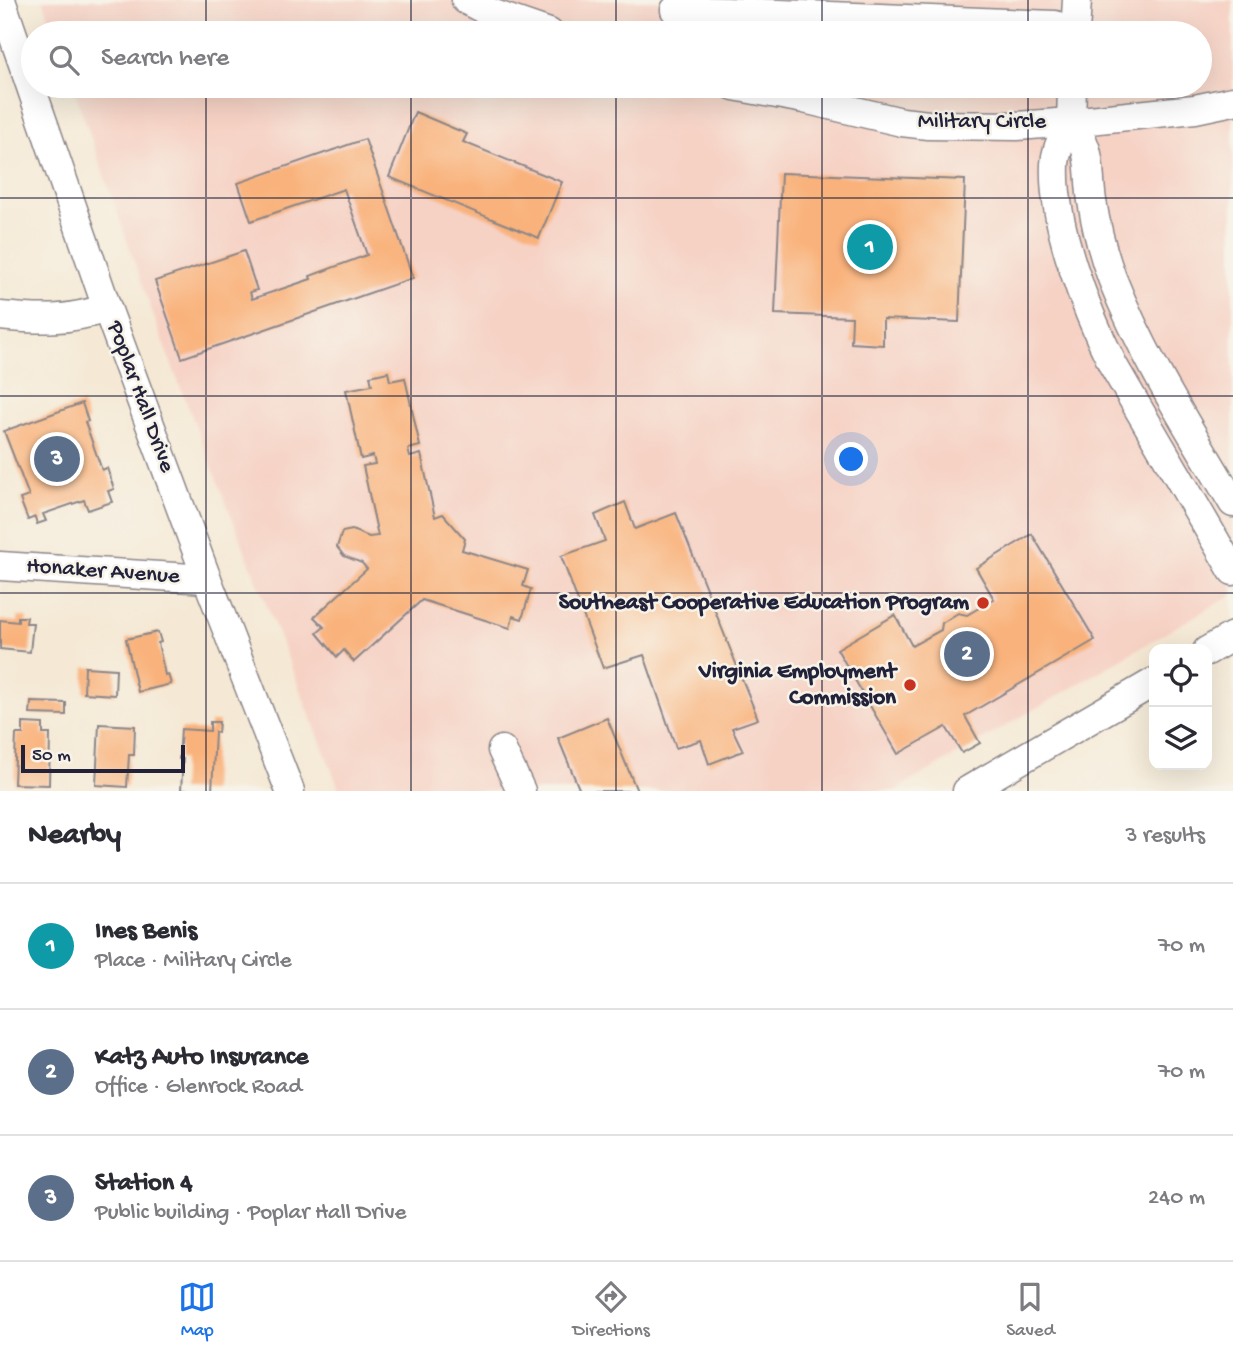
<!DOCTYPE html>
<html lang="en">
<head>
<meta charset="utf-8">
<style>
  :root { --surface:#fff; --page:#f7f7f7; --text:#2b2b33; --muted:#7c7c81; --line:#e1e1e2; --accent:#1a73e8 }
  body { margin:0; font-family:"Gochi Hand",sans-serif; background:var(--page); color:var(--text) }
  .controls { position:absolute; right:21px; bottom:21px; display:grid; overflow:hidden; border-radius:14px; box-shadow:0 7px 28px #0002 }
  .controls button { width:63px; height:63px; display:grid; place-items:center; padding:0; border:0; border-bottom:2px solid var(--line); background:var(--surface); color:var(--text); font:35px sans-serif }
  .scale { position:absolute; left:21px; bottom:18px; width:164px; box-sizing:border-box; padding-left:7px; border:4px solid #22223b; border-top:0; font-size:19px; line-height:24px; white-space:nowrap; color:#22223b; -webkit-text-stroke:5px #f7f3e8; paint-order:stroke }
  .you { position:absolute; left:852px; top:460px; width:24px; height:24px; margin:-18px; border:5px solid #fff; border-radius:50%; background:#1a73e8; box-shadow:0 0 0 10px #1a73e833 }
  .badge { display:grid; place-items:center; width:46px; height:46px; border-radius:50%; background:var(--accent); color:#fff; font-size:23px; font-weight:700 }
  .pin { position:absolute; translate:-50% -50%; border:4px solid #fff; box-shadow:0 2px 7px #0006 }
  .list { margin:0; padding:0; list-style:none }
  h2 { display:flex; justify-content:space-between; align-items:center; height:91px; margin:0; padding:0 28px; font-size:30px }
  h2 small { font-size:23px; font-weight:400; color:var(--muted) }
  .list li { display:grid; grid-template-columns:46px 1fr auto; gap:21px; align-items:center; box-sizing:border-box; height:126px; padding:0 28px; border-top:2px solid var(--line) }
  .list b { display:block; font-size:26px; white-space:nowrap }
  .list p { margin:0; font-size:23px; white-space:nowrap; color:var(--muted) }
  .list em { font-size:23px; font-style:normal; color:var(--muted) }
  .icon { flex:none; width:38px; height:38px; fill:none; stroke:currentColor; stroke-width:2; stroke-linecap:round; stroke-linejoin:round }
  .map { position:relative; flex:none; width:1233px; height:791px; overflow:hidden }
  .search { position:absolute; background:var(--surface); box-shadow:0 7px 28px #0002; left:21px; right:21px; top:21px; height:77px; display:flex; align-items:center; gap:18px; box-sizing:border-box; padding:0 24px; border-radius:38px; color:var(--muted); font-size:26px }
  .sheet { height:469px; background:var(--surface) }
  nav { display:flex; justify-content:space-around; align-items:center; box-sizing:border-box; height:98px; border-top:2px solid var(--line); background:var(--surface); font-size:19px; color:var(--muted) }
  nav a { display:grid; justify-items:center; gap:4px }
  nav .on { color:var(--accent) }
  .map>svg:first-child { display:block }
  .built { fill:#f6d2c5 }
  .building { fill:#f9b27c }
  .lines { fill:none; stroke-linecap:round; stroke-linejoin:round }
  .minor-casing { stroke:#8c8688; stroke-width:31 }
  .minor { stroke:#fff; stroke-width:28 }
  .grid { fill:none; stroke:#22223b; stroke-width:2; stroke-opacity:0.55 }
  .poi-dot { fill:#c8321e; stroke:#f7f3e8; stroke-width:2.5 }
  .labels { text-anchor:middle; dominant-baseline:central; stroke-width:5; stroke-linejoin:round; paint-order:stroke }
  .street-label { font-size:23px; fill:#22223b; stroke:#f7f3e8 }
  .poi-label { font-size:23px; font-weight:bold; fill:#22223b; stroke:#f7f3e8; text-anchor:end }
</style>
</head>
<body>
<div class="map">
<svg width="1233" height="791" viewBox="0 0 1233 791">
  <rect width="100%" height="100%" fill="#f7f3e8"/>
  <filter id="ink" filterUnits="userSpaceOnUse"><feTurbulence type="fractalNoise" baseFrequency=".0143" numOctaves="2"/><feDisplacementMap in="SourceGraphic" scale="14" xChannelSelector="R" yChannelSelector="G"/><feConvolveMatrix kernelMatrix="1 2 1 2 8 2 1 2 1" color-interpolation-filters="sRGB"/></filter>
  <filter id="wash" filterUnits="userSpaceOnUse"><feTurbulence type="fractalNoise" baseFrequency=".00686" numOctaves="4" result="noise"/><feDisplacementMap in="SourceGraphic" scale="28" xChannelSelector="R" yChannelSelector="G"/><feGaussianBlur stdDeviation="1.57" result="paint"/><feColorMatrix in="noise" values="0 0 0 0 0 0 0 0 0 0 0 0 0 0 0 0 0 1.4 0 .05"/><feComposite in="paint" operator="in"/></filter>
  <g filter="url(#wash)">
    <rect width="100%" height="100%" fill="#f5e9d5"/>
    <polygon class="built" points="43,0 1233,0 1233,594 894,791 340,791 163,343 73,86 1200,86 1200,33 55,33"/>
    <g id="blocks">
      <g class="building">
        <polygon points="415,112 467,134 463,142 562,182 539,238 389,177"/>
        <polygon points="365,139 413,278 182,358 155,281 244,251 257,290 250,292 252,299 311,279 310,276 367,255 344,189 251,221 238,183"/>
        <polygon points="781,173 965,180 959,322 883,319 883,345 851,343 852,317 775,314"/>
        <polygon points="388,372 390,381 405,378 420,446 408,449 410,457 421,454 435,517 443,514 465,539 462,550 528,570 523,586 531,589 522,619 513,616 510,628 422,600 354,662 344,650 337,657 317,633 324,627 314,617 367,569 362,563 344,556 337,547 342,532 352,530 369,537 378,536 363,466 375,464 373,456 361,459 346,390 372,385 370,376"/>
        <polygon points="82,403 88,421 85,422 102,470 107,468 114,489 108,491 112,502 88,510 84,500 43,514 46,521 37,524 35,517 28,520 20,499 29,496 4,431"/>
        <polygon points="625,502 635,529 676,513 758,719 732,728 743,751 709,764 701,740 676,748 644,655 603,668 561,556 605,541 595,515"/>
        <polygon points="1032,534 1095,640 965,716 980,743 962,753 946,727 898,754 837,649 895,615 912,646 941,630 942,623 958,613 967,615 994,599 976,568"/>
        <polygon points="18,617 27,617 26,623 33,623 30,652 0,649 0,620 18,622"/>
        <polygon points="158,632 161,642 158,643 165,675 168,674 171,684 138,692 126,639"/>
        <polygon points="85,667 116,669 115,695 84,693"/>
        <polygon points="31,702 66,703 66,715 30,714"/>
        <polygon points="607,718 637,791 580,791 558,738"/>
        <polygon points="210,722 219,722 218,733 215,732 212,791 181,790 183,759 179,759 181,729 210,731"/>
        <polygon points="23,723 43,724 43,734 50,734 49,785 14,784 16,734 23,734"/>
        <polygon points="99,724 135,726 134,755 129,755 127,787 96,785"/>
      </g>
    </g>
  </g>
  <g filter="url(#ink)">
    <use href="#blocks" fill-opacity="0" stroke="#8c8688" stroke-width="2"/>
    <g class="lines">
      <g class="minor-casing">
        <g id="minor">
          <polyline points="1,0 107,308 207,579 290,791"/>
          <polyline points="466,0 491,13 549,33"/>
          <polyline points="675,10 1055,25 1061,33"/>
          <polyline points="1075,33 1077,0"/>
          <polyline points="734,86 804,99 902,122 928,125 1017,126 1070,122 1195,109 1233,101"/>
          <path d="M1072,86C1071,97 1073,113 1069,123C1063,138 1056,148 1055,164C1052,225 1086,310 1113,365L1233,571"/>
          <path d="M1070,122C1094,150 1087,168 1092,201C1096,227 1103,254 1112,278C1143,357 1190,430 1233,503"/>
          <path d="M0,316C42,320 67,321 107,308"/>
          <polyline points="0,566 207,579"/>
          <polyline points="1207,651 1233,636"/>
          <polyline points="502,750 521,791"/>
          <polyline points="967,791 1154,682"/>
        </g>
      </g>
      <use href="#minor" class="minor"/>
    </g>
  </g>
  <path class="grid" d="M206,0V33M411,0V33M616,0V33M822,0V33M1028,0V33M206,86V791M411,86V791M616,86V791M822,86V791M1028,86V791M0,198H1233M0,396H1233M0,593H1233"/>
  <g class="poi-dot">
    <circle cx="983" cy="603" r="7"/>
    <circle cx="910" cy="685" r="7"/>
  </g>
  <g class="labels">
    <g class="street-label">
      <text x="982" y="122">Military Circle</text>
      <text transform="translate(140 397) rotate(70)">Poplar Hall Drive</text>
      <text transform="translate(103 572) rotate(4)">Honaker Avenue</text>
    </g>
    <g class="poi-label">
      <text x="969" y="603">Southeast Cooperative Education Program</text>
      <text x="896" y="672">Virginia Employment<tspan x="896" dy="26">Commission</tspan></text>
    </g>
  </g>
</svg>
<div class="controls">
<button><svg class="icon" aria-label="locate" viewBox="0 0 24 24"><circle cx="12" cy="12" r="6"/><path d="M12 2v4M12 18v4M2 12h4M18 12h4"/></svg></button>
<button><svg class="icon" aria-label="layers" viewBox="0 0 24 24"><path d="M12 4l9 5-9 5-9-5zM3 14l9 5 9-5"/></svg></button>
</div>
<div class="scale">50 m</div>
<div class="you"></div>
<div class="pin badge" style="left:870px;top:247px;background:#0f9aa8">1</div>
<div class="pin badge" style="left:967px;top:654px;background:#5c6f8a">2</div>
<div class="pin badge" style="left:57px;top:459px;background:#5c6f8a">3</div>
<div class="search"><svg class="icon" aria-label="search" viewBox="0 0 24 24"><circle cx="10" cy="10" r="6"/><path d="M15 15l6 6"/></svg>Search here</div>
</div>
<section class="sheet">
<h2>Nearby<small>3 results</small></h2>
<ul class="list">
<li><span class="badge" style="background:#0f9aa8">1</span><div><b>Ines Benis</b><p>Place · Military Circle</p></div><em>70 m</em></li>
<li><span class="badge" style="background:#5c6f8a">2</span><div><b>Katz Auto Insurance</b><p>Office · Glenrock Road</p></div><em>70 m</em></li>
<li><span class="badge" style="background:#5c6f8a">3</span><div><b>Station 4</b><p>Public building · Poplar Hall Drive</p></div><em>240 m</em></li>
</ul>
</section>
<nav>
<a class="on"><svg class="icon" aria-label="map" viewBox="0 0 24 24"><path d="M3 6l6-2 6 2 6-2v14l-6 2-6-2-6 2zM9 4v14M15 6v14"/></svg>Map</a>
<a><svg class="icon" aria-label="directions" viewBox="0 0 24 24"><path d="M12 3l9 9-9 9-9-9zM9 14v-3h6M13 9l2 2-2 2"/></svg>Directions</a>
<a><svg class="icon" aria-label="saved" viewBox="0 0 24 24"><path d="M7 4h10v16l-5-4-5 4z"/></svg>Saved</a>
</nav>
</body>
</html>
